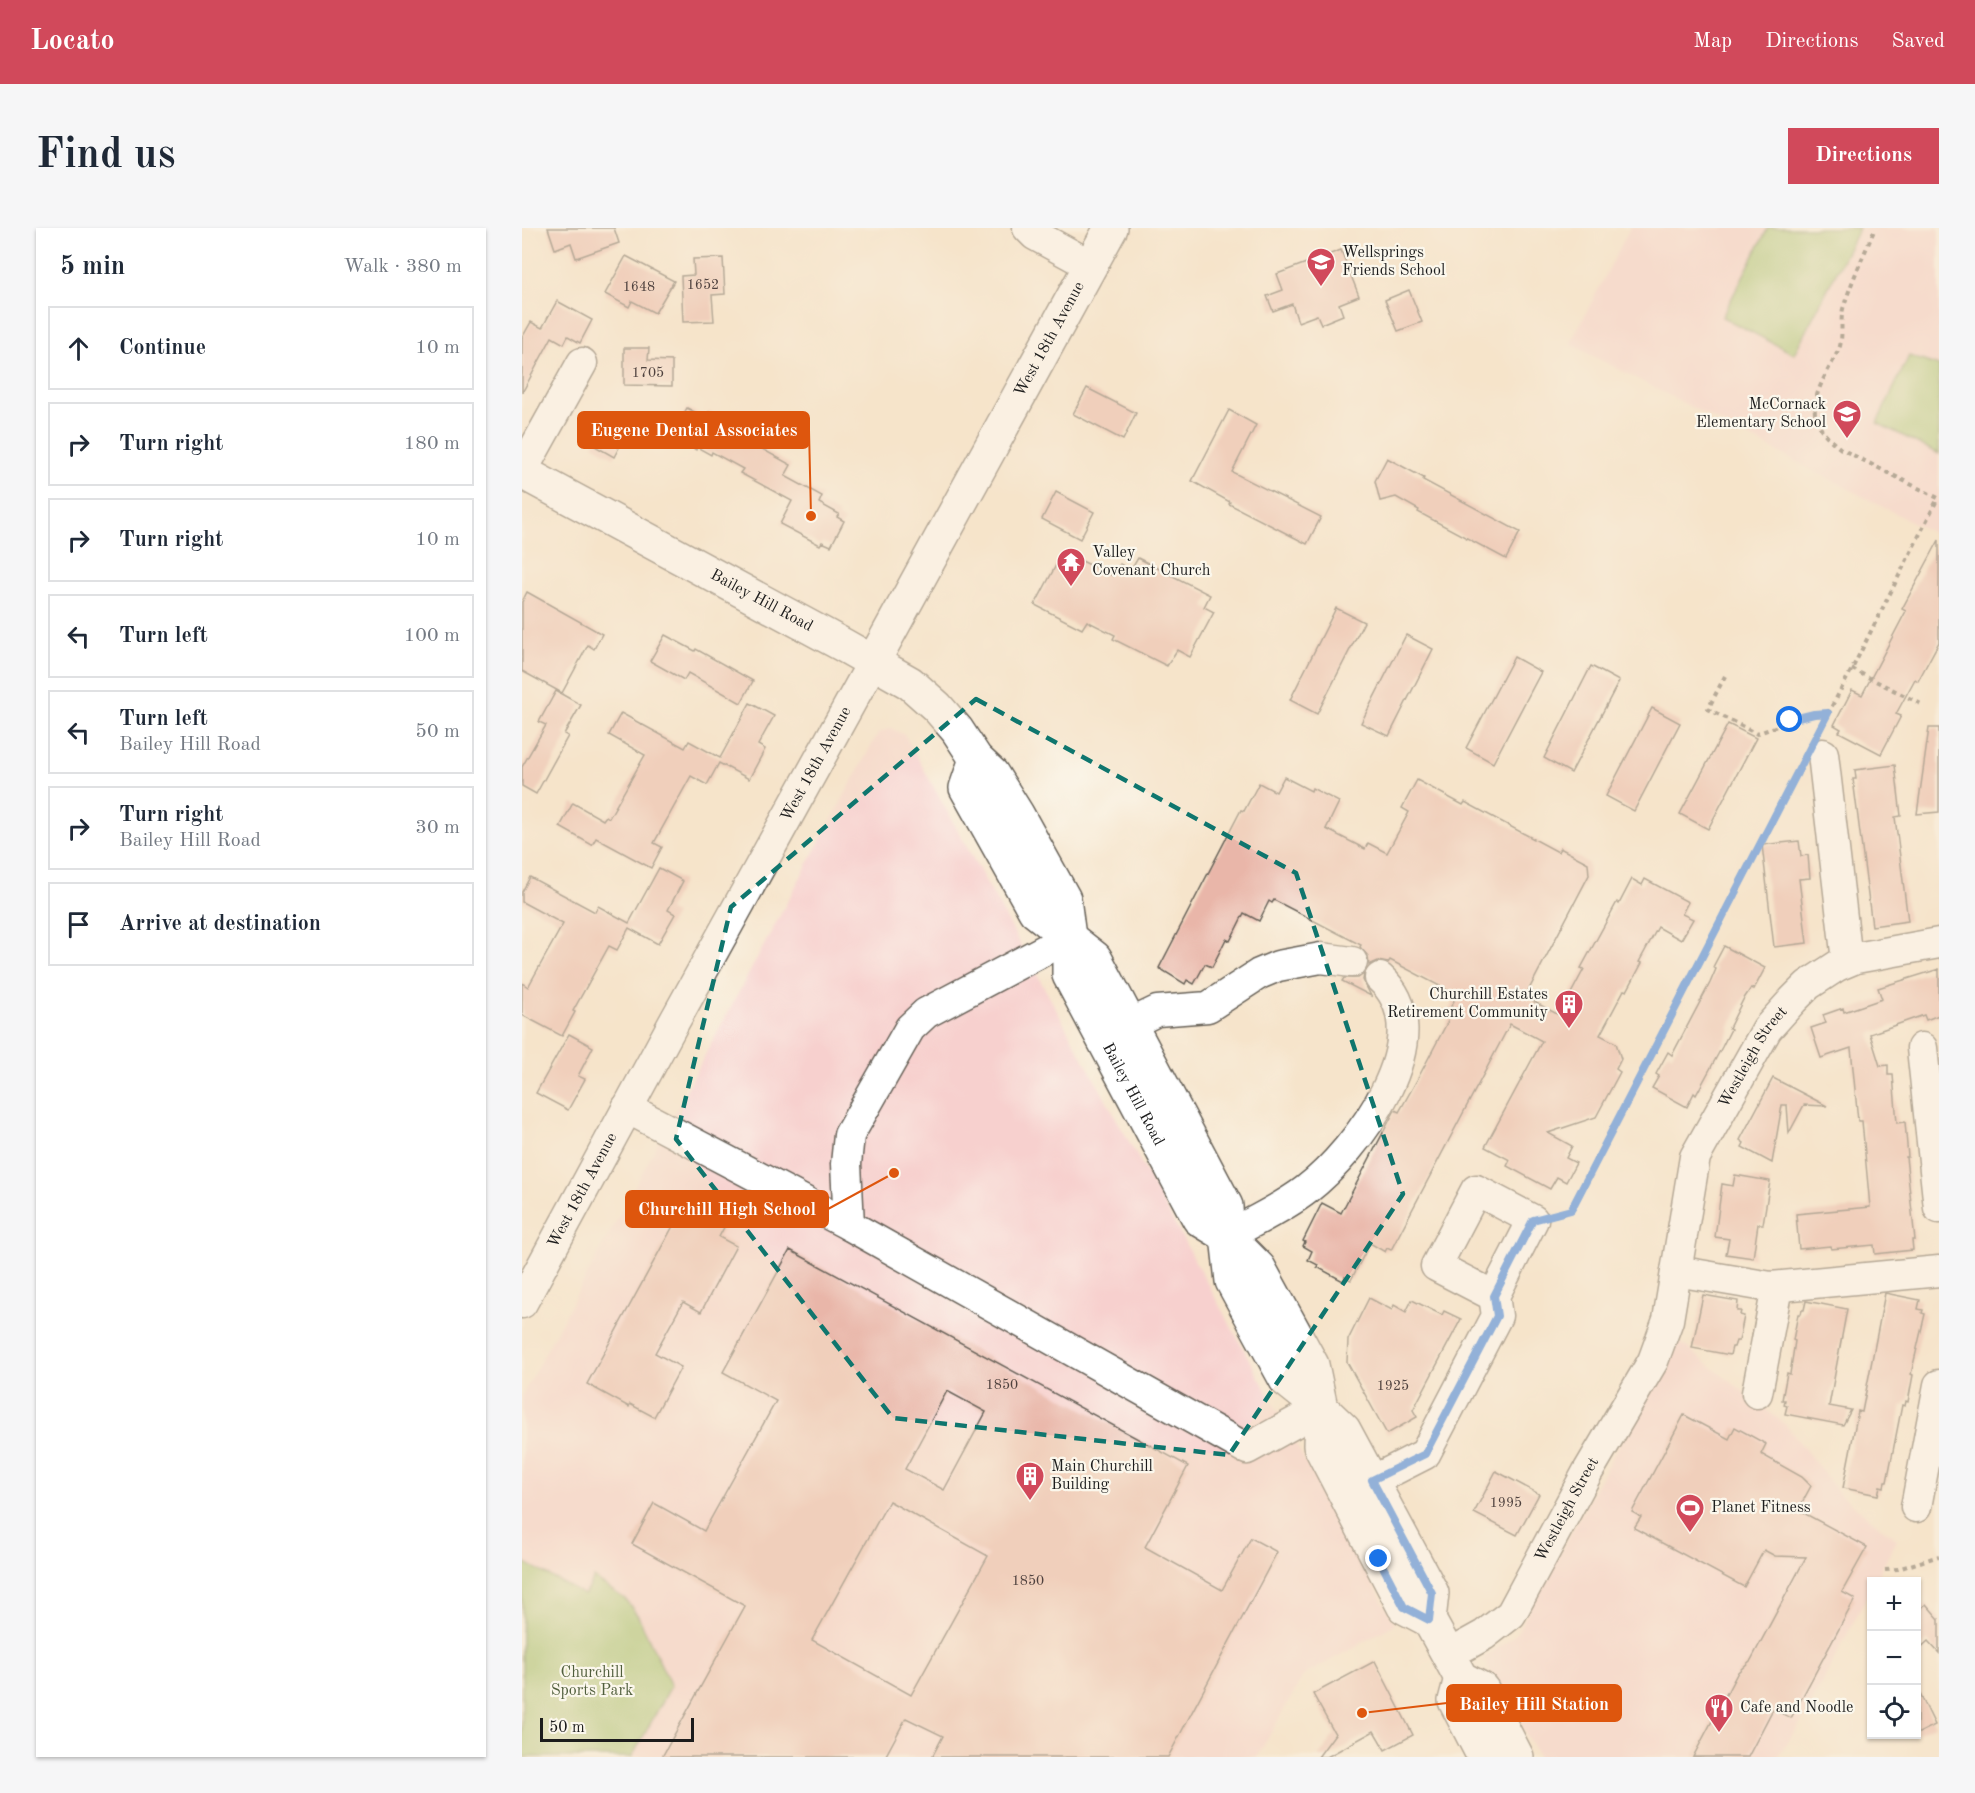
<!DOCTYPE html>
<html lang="en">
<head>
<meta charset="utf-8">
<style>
  :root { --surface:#fff; --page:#f6f6f7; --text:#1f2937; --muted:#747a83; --line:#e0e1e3; --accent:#d1495b }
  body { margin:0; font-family:"Old Standard TT",serif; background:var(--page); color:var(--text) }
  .controls { position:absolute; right:18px; bottom:18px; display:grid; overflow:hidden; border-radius:0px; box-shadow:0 2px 4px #0004 }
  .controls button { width:54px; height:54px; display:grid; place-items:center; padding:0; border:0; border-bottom:2px solid var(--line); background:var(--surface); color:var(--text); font:30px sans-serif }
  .scale { position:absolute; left:18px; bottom:15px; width:154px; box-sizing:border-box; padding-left:6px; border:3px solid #1c1c1c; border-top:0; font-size:16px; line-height:21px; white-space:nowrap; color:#1c1c1c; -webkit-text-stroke:4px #fbf7ec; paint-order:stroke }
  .stop { position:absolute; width:18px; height:18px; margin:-14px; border:4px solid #1a73e8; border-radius:50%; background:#fff }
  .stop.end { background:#1a73e8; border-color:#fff; box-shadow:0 2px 6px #0008 }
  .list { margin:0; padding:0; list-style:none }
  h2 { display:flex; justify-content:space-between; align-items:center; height:78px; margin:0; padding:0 24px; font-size:26px }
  h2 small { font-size:20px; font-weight:400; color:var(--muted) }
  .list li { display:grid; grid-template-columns:39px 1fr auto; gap:18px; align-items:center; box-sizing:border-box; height:84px; margin:0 12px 12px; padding:0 12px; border:2px solid var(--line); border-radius:0px }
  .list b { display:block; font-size:22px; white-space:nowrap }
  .list p { margin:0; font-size:20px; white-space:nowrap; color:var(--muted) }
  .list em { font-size:20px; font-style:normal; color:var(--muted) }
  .icon { flex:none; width:33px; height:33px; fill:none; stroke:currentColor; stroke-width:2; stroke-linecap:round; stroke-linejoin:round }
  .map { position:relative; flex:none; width:1417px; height:1529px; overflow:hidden; border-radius:0px }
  header { display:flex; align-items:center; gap:36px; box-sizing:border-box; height:84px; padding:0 30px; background:var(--accent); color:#fff }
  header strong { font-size:28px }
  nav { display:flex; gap:33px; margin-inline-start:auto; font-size:21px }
  .intro { display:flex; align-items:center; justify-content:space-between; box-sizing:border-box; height:144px; padding:0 36px }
  h1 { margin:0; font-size:42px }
  .button { padding:15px 27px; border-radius:0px; background:var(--accent); color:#fff; font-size:21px; font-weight:700 }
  main { display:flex; gap:36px; padding:0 36px }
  aside { flex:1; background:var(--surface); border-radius:0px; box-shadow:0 2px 4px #0004 }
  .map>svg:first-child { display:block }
  .built { fill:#f7d0ce }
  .green { fill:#9dc26c; stroke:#5c6f44; stroke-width:1.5 }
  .building { fill:#e9b6a9; fill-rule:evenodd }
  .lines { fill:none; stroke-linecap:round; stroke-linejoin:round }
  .minor-casing { stroke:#686259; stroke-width:33 }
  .major-casing { stroke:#686259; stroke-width:36 }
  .path { stroke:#686259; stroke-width:4; stroke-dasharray:4.5 4.5; stroke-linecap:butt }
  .minor { stroke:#fff; stroke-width:30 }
  .major { stroke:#fff; stroke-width:33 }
  .route { stroke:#1a73e8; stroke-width:8 }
  .marked { fill:none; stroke:#0f766e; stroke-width:4.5; stroke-dasharray:12 8; stroke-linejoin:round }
  .labels { text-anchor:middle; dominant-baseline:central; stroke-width:4.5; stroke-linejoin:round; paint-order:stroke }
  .number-label { font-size:14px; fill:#4f423f }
  .poi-label { font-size:16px; fill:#1c1c1c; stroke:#fbf7ec; text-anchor:start }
  .street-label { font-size:16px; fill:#1c1c1c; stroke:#fbf7ec }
  .park-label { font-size:16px; fill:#505e3c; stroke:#fbf7ec }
  .leader { fill:none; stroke:#de560d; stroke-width:2 }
  .callout-dot { fill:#de560d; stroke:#fbf7ec; stroke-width:2 }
  .callout { fill:#de560d; stroke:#de560d; stroke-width:2 }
  .callout-label { font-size:18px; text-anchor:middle; font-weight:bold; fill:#fff }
</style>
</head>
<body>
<header>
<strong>Locato</strong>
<nav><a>Map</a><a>Directions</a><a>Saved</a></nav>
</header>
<div class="intro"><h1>Find us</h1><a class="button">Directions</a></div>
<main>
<aside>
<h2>5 min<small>Walk · 380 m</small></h2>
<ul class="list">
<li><svg class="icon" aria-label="ahead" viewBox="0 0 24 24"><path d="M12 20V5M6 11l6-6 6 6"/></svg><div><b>Continue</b></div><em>10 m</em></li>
<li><svg class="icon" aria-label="right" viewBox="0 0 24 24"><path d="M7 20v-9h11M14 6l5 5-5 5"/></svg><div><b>Turn right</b></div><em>180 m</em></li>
<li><svg class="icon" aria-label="right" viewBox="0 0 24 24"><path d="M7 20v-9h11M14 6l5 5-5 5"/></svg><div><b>Turn right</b></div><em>10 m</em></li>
<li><svg class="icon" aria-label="left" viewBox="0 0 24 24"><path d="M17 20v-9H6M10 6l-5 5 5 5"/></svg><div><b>Turn left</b></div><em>100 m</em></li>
<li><svg class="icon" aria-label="left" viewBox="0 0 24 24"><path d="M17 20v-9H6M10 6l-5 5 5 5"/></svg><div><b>Turn left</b><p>Bailey Hill Road</p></div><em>50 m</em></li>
<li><svg class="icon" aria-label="right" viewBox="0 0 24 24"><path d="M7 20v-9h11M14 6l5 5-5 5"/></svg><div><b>Turn right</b><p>Bailey Hill Road</p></div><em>30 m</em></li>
<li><svg class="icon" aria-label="arrive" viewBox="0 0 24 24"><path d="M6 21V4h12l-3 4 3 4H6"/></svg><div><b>Arrive at destination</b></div></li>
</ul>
</aside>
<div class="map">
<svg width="1417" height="1529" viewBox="0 0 1417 1529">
  <rect width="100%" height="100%" fill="#fbf7ec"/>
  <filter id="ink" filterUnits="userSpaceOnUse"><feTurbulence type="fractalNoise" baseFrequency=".0167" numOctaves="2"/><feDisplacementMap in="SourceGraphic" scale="12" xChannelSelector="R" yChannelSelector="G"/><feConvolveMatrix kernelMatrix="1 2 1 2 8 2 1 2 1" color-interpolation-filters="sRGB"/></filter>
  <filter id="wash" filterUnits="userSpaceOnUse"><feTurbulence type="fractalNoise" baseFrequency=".008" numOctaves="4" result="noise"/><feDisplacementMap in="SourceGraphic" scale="24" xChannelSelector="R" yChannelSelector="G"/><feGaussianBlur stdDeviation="1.35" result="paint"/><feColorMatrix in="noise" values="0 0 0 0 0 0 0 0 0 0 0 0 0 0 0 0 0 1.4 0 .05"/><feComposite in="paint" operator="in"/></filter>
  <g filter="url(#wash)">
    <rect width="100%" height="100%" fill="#f6e4cb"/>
    <g class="built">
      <polygon points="1108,0 1417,0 1417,308 1048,116"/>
      <polygon points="369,500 383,507 873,1396 781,1448 735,1529 110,1529 149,1458 72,1350 63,1368 0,1333 0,1168 356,505"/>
      <polygon points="1154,1111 1264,1197 1318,1266 1375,1312 1353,1353 1350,1354 1349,1360 1282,1490 1255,1529 1017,1529 961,1430 991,1409 995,1404"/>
    </g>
    <g class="green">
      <polygon points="1246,0 1337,0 1272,126 1200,89"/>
      <polygon points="1387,128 1417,138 1417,226 1355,195"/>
      <polygon points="0,1333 62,1367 72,1350 103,1371 116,1388 149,1458 110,1529 0,1529"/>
    </g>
    <g id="blocks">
      <g class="building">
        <polygon points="26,0 92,0 97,15 54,30 49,15 33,21"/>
        <polygon points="819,22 837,68 817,76 821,87 799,96 795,87 776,94 770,76 751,83 745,68 761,62 755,46"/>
        <polygon points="104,28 152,53 133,85 110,73 107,79 83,66"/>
        <polygon points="201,30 203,66 190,67 192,93 161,94 159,48 172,47 171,31"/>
        <polygon points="887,62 900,94 876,103 863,72"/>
        <polygon points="35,73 70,92 58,115 46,108 42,116 30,109 0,165 0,110 9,94 20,100"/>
        <polygon points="102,120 127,120 126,132 150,133 150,158 102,157"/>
        <polygon points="565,160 614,185 601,212 551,186"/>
        <polygon points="165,180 184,190 187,184 203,193 200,199 269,237 263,248 300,268 297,275 317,286 315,289 322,293 309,318 300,314 298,317 258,296 270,273 218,245 221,241 190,224 189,227 175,219 174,222 149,208"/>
        <polygon points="707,182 734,197 710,244 799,289 785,316 707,276 708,274 670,253"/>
        <polygon points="94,186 110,195 92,229 71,217 83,196 87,198"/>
        <polygon points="865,230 902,250 901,252 998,304 984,331 896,284 897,282 874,269 858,273 853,253"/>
        <polygon points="534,264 572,284 558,311 520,291"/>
        <polygon points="1417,312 1417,414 1396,453 1393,451 1374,486 1379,488 1359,526 1317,504 1319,501 1312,497 1330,462 1340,467 1384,383 1380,381"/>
        <polygon points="541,324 591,348 598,336 609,342 616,330 688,367 682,379 692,384 668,429 655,422 645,438 591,411 593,407 565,393 560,401 513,377"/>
        <polygon points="5,364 80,406 72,421 66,417 40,465 0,443 0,374"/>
        <polygon points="814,380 842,394 795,486 768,472"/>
        <polygon points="143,407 173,423 174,421 231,453 219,475 166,445 162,452 128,433"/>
        <polygon points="884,407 911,421 867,508 839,495"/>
        <polygon points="992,429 1019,444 971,535 944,520"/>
        <polygon points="1069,438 1097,453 1049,545 1022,530"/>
        <polygon points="34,463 59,477 42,506 46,508 14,566 0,558 0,539 24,497 17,494"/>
        <polygon points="228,475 252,488 236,517 243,521 227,551 197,535 185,557 169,548 132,615 140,619 129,640 74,610 70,617 38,599 51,575 81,592 84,588 87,590 123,527 87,507 99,485 163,520 167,513 198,530"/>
        <polygon points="1130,480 1158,495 1112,583 1084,568"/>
        <polygon points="1206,496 1234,510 1186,601 1158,586"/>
        <polygon points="1407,500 1417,500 1417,584 1395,586"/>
        <polygon points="1373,537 1379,588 1373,589 1386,693 1350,698 1331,551 1334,551 1333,542"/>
        <polygon points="762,549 789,563 790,560 817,574 804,601 843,621 846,615 865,625 887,584 880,580 895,552 941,577 943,574 1036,624 1038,620 1066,635 1067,647 1003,769 1035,786 1038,786 1062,741 1059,740 1095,674 1097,676 1110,651 1120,657 1123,651 1166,674 1160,686 1171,691 1159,712 1136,699 1117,734 1120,735 1105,763 1102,762 1078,807 1094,815 1099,831 1094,841 1098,844 1074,889 1026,905 1050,918 1044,930 1054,935 1044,954 1035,949 1028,961 985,938 988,932 963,919 1020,813 988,796 869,1022 865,1020 863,1024 848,1015 829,1052 823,1049 821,1053 795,1039 796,1037 786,1032 790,1023 781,1018 783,1014 781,1013 800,975 819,985 873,882 877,884 895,852 925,795 928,788 925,786 935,767 868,732 866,735 856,733 847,737 846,728 838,719 839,717 752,672 750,675 747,673 737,693 722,685 708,713 704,711 690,739 683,736 672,756 665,752 663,756 637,740 719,582 722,583 737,555 754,564"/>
        <polygon points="1277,613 1279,628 1286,627 1288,650 1277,651 1285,715 1252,719 1240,617"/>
        <polygon points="137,640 161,653 146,682 153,686 136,716 107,700 95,722 87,718 51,783 53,784 40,808 0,787 0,755 6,759 41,696 0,674 0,664 8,649 73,684 76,678 107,695"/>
        <polygon points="1202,718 1243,740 1232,761 1229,760 1221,772 1207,800 1209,801 1200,819 1174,867 1172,865 1165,879 1130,860 1137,848 1134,846 1146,824 1150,827 1188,755 1194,741 1191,739"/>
        <polygon points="1417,741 1417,787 1404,792 1402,787 1348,806 1358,838 1366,837 1366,847 1371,847 1375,895 1383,894 1386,929 1384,929 1393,1012 1390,1012 1391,1022 1353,1026 1352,1017 1309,1021 1308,1018 1277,1021 1274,986 1348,979 1340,893 1336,893 1329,820 1299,830 1289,800 1304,795 1301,787 1321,780 1322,784 1360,771 1356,760"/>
        <polygon points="842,746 841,752 849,768 820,753 822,750 836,750"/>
        <polygon points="47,806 71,819 56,848 63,851 46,882 14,865"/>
        <polygon points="1251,850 1305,878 1282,877 1267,905 1265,877 1260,877 1250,935 1220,919 1222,915 1218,912"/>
        <polygon points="1213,947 1248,953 1241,996 1236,996 1231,1030 1204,1026 1207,1011 1193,1009 1200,956 1211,958"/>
        <polygon points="168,967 208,988 197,1009 214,1018 179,1084 161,1074 133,1125 159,1139 132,1189 108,1176 107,1179 65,1156"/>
        <path d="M268,1022L666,1238L623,1319L700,1362L729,1310L755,1324L646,1529H410L421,1508L384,1490L363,1529H140L223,1378L110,1316L132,1275L182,1303L254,1173L201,1144ZM425,1163L464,1184L422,1262L383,1241ZM367,1273L466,1328L389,1467L290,1412Z"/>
        <polygon points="1363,1065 1398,1072 1396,1081 1401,1082 1400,1085 1403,1086 1389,1146 1391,1147 1386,1174 1384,1173 1383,1178 1380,1177 1365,1254 1363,1254 1362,1259 1358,1258 1356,1267 1321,1260 1336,1183 1340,1184"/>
        <polygon points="1181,1067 1216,1073 1215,1083 1219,1083 1218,1087 1222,1088 1217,1113 1214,1113 1212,1119 1210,1119 1208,1127 1170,1120"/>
        <polygon points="847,1070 870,1082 872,1077 884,1084 890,1072 920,1087 922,1083 939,1091 891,1182 895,1189 865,1206 825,1134 826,1112"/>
        <polygon points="1284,1073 1325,1081 1307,1178 1329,1182 1321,1197 1263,1186 1265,1178 1262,1177 1263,1172 1260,1172 1265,1145 1268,1146 1273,1113 1271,1112 1276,1086 1279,1086 1280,1082 1282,1082"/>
        <polygon points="1162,1187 1207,1211 1213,1199 1244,1216 1239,1226 1280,1249 1289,1258 1276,1282 1345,1319 1320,1364 1333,1371 1269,1490 1251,1481 1226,1529 1171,1529 1216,1444 1229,1432 1284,1329 1253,1328 1242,1322 1222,1359 1112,1300 1119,1289 1110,1284"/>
        <polygon points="974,1243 1017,1266 995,1307 952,1285"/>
        <polygon points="1404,1376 1417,1391 1417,1425 1406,1413 1395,1423 1395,1384"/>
        <polygon points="853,1433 891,1507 863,1522 852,1503 805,1529 796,1529 813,1506 791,1466"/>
        <polygon points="1395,1460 1413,1497 1395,1506"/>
      </g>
    </g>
  </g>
  <g filter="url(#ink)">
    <use href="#blocks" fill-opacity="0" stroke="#686259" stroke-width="1.5"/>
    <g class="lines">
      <g class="minor-casing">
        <g id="minor">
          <polyline points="506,0 513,7 568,37"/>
          <polyline points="0,243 60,135"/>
          <polyline points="1301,526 1325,733"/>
          <polyline points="608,796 635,783 686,779 737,746 756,738 799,730 830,734"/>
          <polyline points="1400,820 1417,980"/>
          <polyline points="105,880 327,997 725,1221 799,1180"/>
          <polyline points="327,997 324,936 327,907 388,800 404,785 547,709"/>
          <path d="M705,1008C730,994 761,980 784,962C834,924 922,808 858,750"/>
          <polyline points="1154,1043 1249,1059 1417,1043"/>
          <path id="s1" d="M0,1075L151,796L351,434"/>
          <polyline points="1235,1165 1255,1059"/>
          <polyline points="850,1253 903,1226 975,1088 972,1068 1011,992 954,962 914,1038 972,1068"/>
          <polyline points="1394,1279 1417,1157"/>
          <path id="s2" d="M926,1427L962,1407L989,1386L1065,1245L1131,1133L1146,1092L1173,929L1245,801L1271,772L1286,757L1315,738L1334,730L1417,715"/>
        </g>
      </g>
      <g class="major-casing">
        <g id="major">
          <path id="s3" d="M0,244L321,417L388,455L415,479L435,502L454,531L470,546L495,586L542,671L547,709V747L677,991L705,1008L737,1040L790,1137L799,1180L798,1218L882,1379L907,1392L939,1450L960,1461L995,1529"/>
          <path id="s4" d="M351,434L589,0"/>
          <polyline points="454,531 444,560 513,683 573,730 704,978 705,1008 710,1053 764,1152 799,1180 822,1202 910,1365 907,1392"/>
          <polyline points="939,1450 933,1473 962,1529"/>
        </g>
      </g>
      <g class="path">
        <polyline points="1330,441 1401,477"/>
        <polyline points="1203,448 1186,481 1235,506 1278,489 1305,485"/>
        <path d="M1297,502L1330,441L1416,270L1319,221C1286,195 1287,178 1306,142C1310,135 1315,126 1318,118C1321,106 1318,93 1321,81C1329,54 1342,27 1353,0"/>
        <polyline points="1032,987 1049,982 1277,541"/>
        <polyline points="1363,1342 1376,1341 1417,1328"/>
      </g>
      <use href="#minor" class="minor"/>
      <use href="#major" class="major"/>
    </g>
  </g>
  <g class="lines" filter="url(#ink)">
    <polyline class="route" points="857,1331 882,1379 907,1392 910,1365 850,1252 903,1226 975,1088 972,1068 1011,992 1049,982 1306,485 1292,486 1268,492"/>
  </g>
  <path d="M0 0H1417V1529H0ZM454,471L774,645L881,966L707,1227L371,1190L154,911L209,679Z" fill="#f6e4cb" fill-opacity=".55" fill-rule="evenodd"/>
  <path class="marked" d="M454,471L774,645L881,966L707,1227L371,1190L154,911L209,679Z"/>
  <defs>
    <g id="school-pin" transform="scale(1.5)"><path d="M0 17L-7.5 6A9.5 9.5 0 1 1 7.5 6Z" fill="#d1495b" stroke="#fbf7ec"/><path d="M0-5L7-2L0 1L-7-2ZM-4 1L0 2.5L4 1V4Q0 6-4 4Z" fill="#fff"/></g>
    <g id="temple-pin" transform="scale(1.5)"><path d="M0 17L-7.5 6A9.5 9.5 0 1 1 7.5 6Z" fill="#d1495b" stroke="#fbf7ec"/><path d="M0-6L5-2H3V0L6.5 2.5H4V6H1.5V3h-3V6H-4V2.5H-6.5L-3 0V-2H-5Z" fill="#fff"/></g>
    <g id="building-pin" transform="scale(1.5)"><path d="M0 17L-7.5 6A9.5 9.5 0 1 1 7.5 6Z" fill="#d1495b" stroke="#fbf7ec"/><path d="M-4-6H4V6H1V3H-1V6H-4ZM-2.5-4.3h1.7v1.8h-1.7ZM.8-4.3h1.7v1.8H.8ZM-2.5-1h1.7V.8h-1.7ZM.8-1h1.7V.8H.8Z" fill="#fff"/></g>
    <g id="stadium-pin" transform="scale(1.5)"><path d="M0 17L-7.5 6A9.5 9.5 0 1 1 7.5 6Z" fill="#d1495b" stroke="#fbf7ec"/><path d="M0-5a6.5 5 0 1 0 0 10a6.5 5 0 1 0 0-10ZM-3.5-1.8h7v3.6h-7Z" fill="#fff"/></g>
    <g id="restaurant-pin" transform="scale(1.5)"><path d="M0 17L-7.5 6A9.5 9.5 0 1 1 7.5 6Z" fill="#d1495b" stroke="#fbf7ec"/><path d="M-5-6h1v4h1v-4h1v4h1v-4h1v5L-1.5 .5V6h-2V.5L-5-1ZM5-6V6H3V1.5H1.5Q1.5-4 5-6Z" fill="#fff"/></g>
  </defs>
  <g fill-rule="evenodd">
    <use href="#school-pin" x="799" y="34"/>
    <use href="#school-pin" x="1325" y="186"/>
    <use href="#temple-pin" x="549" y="334"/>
    <use href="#building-pin" x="1047" y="776"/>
    <use href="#building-pin" x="508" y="1248"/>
    <use href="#stadium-pin" x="1168" y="1280"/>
    <use href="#restaurant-pin" x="1197" y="1480"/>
  </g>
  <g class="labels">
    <g class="number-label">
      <text x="181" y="57">1652</text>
      <text x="117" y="59">1648</text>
      <text x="126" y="145">1705</text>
      <text x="480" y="1157">1850</text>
      <text x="871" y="1158">1925</text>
      <text x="984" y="1275">1995</text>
      <text x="506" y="1353">1850</text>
    </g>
    <g class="poi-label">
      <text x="820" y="25">Wellsprings<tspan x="820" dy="18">Friends School</tspan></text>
      <text x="1304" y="177" text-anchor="end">McCornack<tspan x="1304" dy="18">Elementary School</tspan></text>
      <text x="570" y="325">Valley<tspan x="570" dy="18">Covenant Church</tspan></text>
      <text x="1026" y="767" text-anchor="end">Churchill Estates<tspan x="1026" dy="18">Retirement Community</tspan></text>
      <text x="529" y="1239">Main Churchill<tspan x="529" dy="18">Building</tspan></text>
      <text x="1189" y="1280">Planet Fitness</text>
      <text x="1218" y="1480">Cafe and Noodle</text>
    </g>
    <g class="street-label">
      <text stroke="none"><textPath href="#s4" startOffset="368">West 18th Avenue</textPath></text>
      <text stroke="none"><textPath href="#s3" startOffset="272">Bailey Hill Road</textPath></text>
      <text stroke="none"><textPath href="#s1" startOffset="614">West 18th Avenue</textPath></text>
      <text stroke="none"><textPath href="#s2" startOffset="690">Westleigh Street</textPath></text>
      <text stroke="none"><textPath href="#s3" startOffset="921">Bailey Hill Road</textPath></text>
      <text stroke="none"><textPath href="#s1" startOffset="128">West 18th Avenue</textPath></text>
      <text stroke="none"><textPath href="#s2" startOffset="194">Westleigh Street</textPath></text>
    </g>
    <g class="park-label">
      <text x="70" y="1445">Churchill<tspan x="70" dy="18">Sports Park</tspan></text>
    </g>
  </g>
  <path class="leader" d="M289 288L287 202M372 945L306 981M840 1485L925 1475"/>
  <g class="callout-dot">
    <circle cx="289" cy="288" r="6"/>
    <circle cx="372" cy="945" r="6"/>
    <circle cx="840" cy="1485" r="6"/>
  </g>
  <g class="callout">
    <rect x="56" y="184" width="231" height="36" rx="6"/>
    <rect x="104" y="963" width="202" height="36" rx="6"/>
    <rect x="925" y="1457" width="174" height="36" rx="6"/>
  </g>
  <g class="callout-label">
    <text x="172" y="208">Eugene Dental Associates</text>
    <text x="205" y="987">Churchill High School</text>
    <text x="1012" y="1482">Bailey Hill Station</text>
  </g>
</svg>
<div class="controls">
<button>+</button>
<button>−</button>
<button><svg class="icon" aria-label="locate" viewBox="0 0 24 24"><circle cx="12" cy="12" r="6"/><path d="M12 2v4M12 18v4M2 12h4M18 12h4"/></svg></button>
</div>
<div class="scale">50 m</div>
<div class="stop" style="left:1268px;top:492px"></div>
<div class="stop end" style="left:857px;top:1331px"></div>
</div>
</main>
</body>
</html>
